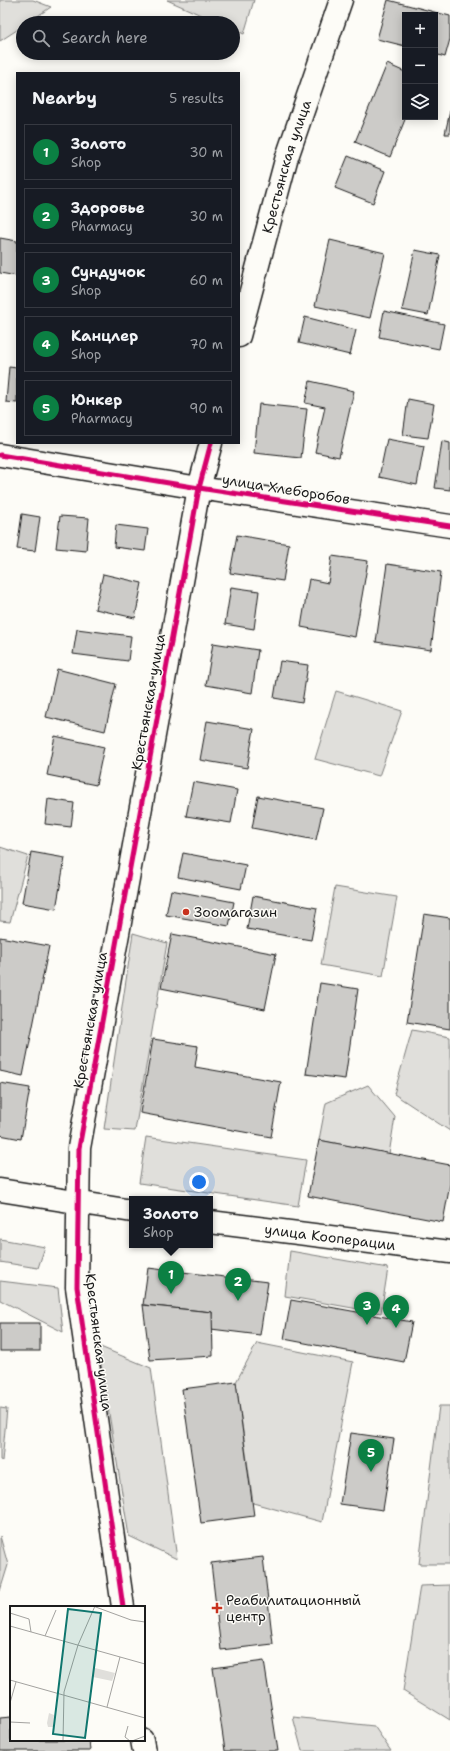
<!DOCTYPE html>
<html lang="en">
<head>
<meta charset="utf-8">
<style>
  :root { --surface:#171b24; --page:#20242c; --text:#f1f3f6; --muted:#9ea1a6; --line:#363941; --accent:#0b8043 }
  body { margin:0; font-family:"Shantell Sans",sans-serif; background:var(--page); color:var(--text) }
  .controls { position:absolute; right:12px; top:12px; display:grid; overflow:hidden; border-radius:0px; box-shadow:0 2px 10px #0003 }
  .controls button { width:36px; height:36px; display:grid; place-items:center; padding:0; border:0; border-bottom:1px solid var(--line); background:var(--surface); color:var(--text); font:20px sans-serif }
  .you { position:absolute; left:199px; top:1182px; width:14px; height:14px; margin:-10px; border:3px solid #fff; border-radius:50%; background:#1a73e8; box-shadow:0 0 0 6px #1a73e833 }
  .badge { display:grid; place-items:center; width:26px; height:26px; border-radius:50%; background:var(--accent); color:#fff; font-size:13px; font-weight:700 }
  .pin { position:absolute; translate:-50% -33px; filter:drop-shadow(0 1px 2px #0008) }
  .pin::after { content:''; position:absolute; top:21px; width:14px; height:12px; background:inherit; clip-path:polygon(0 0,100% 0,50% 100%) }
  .popup { position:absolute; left:129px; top:1196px; width:84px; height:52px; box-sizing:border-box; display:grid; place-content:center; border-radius:0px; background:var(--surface); filter:drop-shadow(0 1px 3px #0005); font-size:13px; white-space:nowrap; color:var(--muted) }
  .popup b { font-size:15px; color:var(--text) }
  .popup::after { content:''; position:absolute; left:50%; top:100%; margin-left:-8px; border:8px solid transparent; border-top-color:var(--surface) }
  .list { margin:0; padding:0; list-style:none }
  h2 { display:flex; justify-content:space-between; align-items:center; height:52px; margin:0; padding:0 16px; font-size:17px }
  h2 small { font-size:13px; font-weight:400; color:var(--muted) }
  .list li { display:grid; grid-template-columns:26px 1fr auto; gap:12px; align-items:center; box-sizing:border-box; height:56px; margin:0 8px 8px; padding:0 8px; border:1px solid var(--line); border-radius:0px }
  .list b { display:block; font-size:15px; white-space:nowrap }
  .list p { margin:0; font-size:13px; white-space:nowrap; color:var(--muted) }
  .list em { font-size:13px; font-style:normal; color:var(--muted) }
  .icon { flex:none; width:22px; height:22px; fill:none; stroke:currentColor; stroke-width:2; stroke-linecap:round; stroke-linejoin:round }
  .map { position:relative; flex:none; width:450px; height:1751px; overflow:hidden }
  .search { position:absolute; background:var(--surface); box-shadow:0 2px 10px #0003; left:16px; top:16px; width:224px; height:44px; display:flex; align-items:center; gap:10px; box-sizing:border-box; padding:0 14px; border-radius:22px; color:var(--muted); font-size:15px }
  .panel { position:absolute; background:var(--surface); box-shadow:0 2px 10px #0003; left:16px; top:72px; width:224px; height:372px; border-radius:0px }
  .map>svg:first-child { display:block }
  .green { fill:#e0dfdb; stroke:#7e7e7c }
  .building { fill:#cccbc8; stroke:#1c1c1c }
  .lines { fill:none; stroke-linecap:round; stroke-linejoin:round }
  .street-casing { stroke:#1c1c1c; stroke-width:25 }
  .secondary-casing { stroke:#1c1c1c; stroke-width:25 }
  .street { stroke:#fdfcf7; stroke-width:22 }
  .secondary { stroke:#fdfcf7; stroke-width:22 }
  .cycleway-casing { stroke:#fdfcf7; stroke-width:8 }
  .cycleway { stroke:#d6006c; stroke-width:5 }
  .poi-dot { fill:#c8321e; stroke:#fdfcf7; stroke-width:1.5 }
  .labels { text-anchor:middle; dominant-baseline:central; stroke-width:3; stroke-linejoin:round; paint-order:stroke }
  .street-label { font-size:14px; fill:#1c1c1c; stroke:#fdfcf7 }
  .poi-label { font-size:14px; fill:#1c1c1c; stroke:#fdfcf7; text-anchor:start }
  .inset-road { fill:none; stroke:#a3a29f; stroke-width:1 }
  .view { fill:#0f766e; fill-opacity:0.15; stroke:#0f766e; stroke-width:2 }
  .inset-edge { fill:none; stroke:#1c1c1c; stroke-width:2 }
</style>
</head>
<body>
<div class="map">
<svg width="450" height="1751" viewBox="0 0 450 1751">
  <rect width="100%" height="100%" fill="#fdfcf7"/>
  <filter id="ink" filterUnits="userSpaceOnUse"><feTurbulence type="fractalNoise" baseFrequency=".025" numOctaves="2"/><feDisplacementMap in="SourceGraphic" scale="8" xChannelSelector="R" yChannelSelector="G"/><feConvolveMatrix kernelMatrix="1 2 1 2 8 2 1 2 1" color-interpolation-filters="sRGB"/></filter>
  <g filter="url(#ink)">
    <g class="green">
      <polygon points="0,0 33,0 51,7 27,23 23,23 23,26 0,41"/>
      <polygon points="167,0 254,0 244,34 233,29 233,23 219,23"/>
      <polygon points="336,691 402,711 379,776 315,759"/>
      <polygon points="0,847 28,856 10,922 0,921"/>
      <polygon points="335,887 397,897 383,976 321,965"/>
      <polygon points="133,933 167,943 135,1131 104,1129"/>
      <polygon points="412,1030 450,1037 450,1131 394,1094"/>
      <polygon points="368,1085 395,1117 389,1154 319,1140 326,1103"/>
      <polygon points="146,1137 306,1160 298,1206 139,1183"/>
      <polygon points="0,1239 45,1247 38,1268 0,1262"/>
      <polygon points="290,1251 388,1268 381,1313 285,1296"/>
      <polygon points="0,1281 58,1288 63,1332 0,1300"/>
      <polygon points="257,1343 353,1362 322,1522 253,1503 236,1382"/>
      <polygon points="98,1346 151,1368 177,1559 129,1536"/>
      <polygon points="439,1406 450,1406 450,1564 419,1564"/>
      <polygon points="0,1408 7,1409 2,1461 0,1460"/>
      <polygon points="0,1536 8,1565 0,1591"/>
      <polygon points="450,1585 450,1720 403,1691 420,1586"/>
      <polygon points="293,1717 374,1726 391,1751 302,1751"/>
    </g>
    <g class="building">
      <polygon points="388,0 450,16 450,39 445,57 435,54 435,15 405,15 405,46 377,39"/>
      <polygon points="387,64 405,72 406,117 390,157 355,142"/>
      <polygon points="450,111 450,134 445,134"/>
      <polygon points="348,156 385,171 373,203 335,188"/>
      <polygon points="0,238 17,241 17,276 0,273"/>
      <polygon points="330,240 385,253 370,318 315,306"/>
      <polygon points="415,250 440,255 428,315 402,310"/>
      <polygon points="384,311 444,324 439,349 379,337"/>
      <polygon points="305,317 356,330 350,355 299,343"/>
      <polygon points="9,367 17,368 17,403 6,402"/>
      <polygon points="310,381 354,391 339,457 315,452 325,407 305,403"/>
      <polygon points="408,399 434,404 428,438 403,435"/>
      <polygon points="259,404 307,409 301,458 254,453"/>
      <polygon points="387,439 424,446 417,485 379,477"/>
      <polygon points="442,441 450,443 450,490 435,488"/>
      <polygon points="22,514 40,517 35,551 17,549"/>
      <polygon points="60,516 89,518 86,551 56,548"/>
      <polygon points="116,525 148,529 145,551 114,547"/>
      <polygon points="237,535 289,544 283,581 230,573"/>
      <polygon points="332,556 368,561 355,637 301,627 309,579 328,583"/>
      <polygon points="387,564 441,572 431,650 376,642"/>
      <polygon points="103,574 142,583 135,618 95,609"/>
      <polygon points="231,587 259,591 254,629 225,624"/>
      <polygon points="77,629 131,636 128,661 73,654"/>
      <polygon points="213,643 258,650 252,693 206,685"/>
      <polygon points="280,661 308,665 302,703 274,698"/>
      <polygon points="57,669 116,684 105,731 46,717"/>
      <polygon points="207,721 254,729 247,768 200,760"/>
      <polygon points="55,736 104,747 96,785 47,775"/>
      <polygon points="193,782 237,790 231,823 186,816"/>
      <polygon points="258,796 323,808 316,840 252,828"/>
      <polygon points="48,799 74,803 71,827 45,824"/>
      <polygon points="31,852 65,858 56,909 22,903"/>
      <polygon points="183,853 246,865 241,889 178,877"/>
      <polygon points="171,890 234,902 229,926 166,915"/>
      <polygon points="253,896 317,908 311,940 247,929"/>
      <polygon points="424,914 450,918 450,1029 407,1022"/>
      <polygon points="172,934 276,954 265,1009 161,988"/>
      <polygon points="0,937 49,946 23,1076 0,1071"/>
      <polygon points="320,983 358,989 345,1079 306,1074"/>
      <polygon points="153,1039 198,1046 195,1067 281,1082 271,1137 140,1113"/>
      <polygon points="0,1083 30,1088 21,1139 0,1135"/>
      <polygon points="319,1140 450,1165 450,1184 443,1222 308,1196"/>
      <polygon points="148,1268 268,1282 260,1335 211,1329 212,1312 143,1305"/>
      <polygon points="291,1300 412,1322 404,1362 284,1339"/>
      <polygon points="143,1305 212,1312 213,1356 150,1360"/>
      <rect x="0" y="1323" width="40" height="28"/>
      <polygon points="236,1382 254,1516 201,1523 182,1389"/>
      <polygon points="351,1433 394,1439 383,1510 340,1504"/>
      <polygon points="263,1557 273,1644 221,1650 211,1563"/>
      <polygon points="264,1661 278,1751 225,1751 213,1668"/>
      <polygon points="11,1717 11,1740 89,1740 90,1751 0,1751 0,1718"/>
    </g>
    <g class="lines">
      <g class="street-casing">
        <g id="street">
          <polyline points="0,455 199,488 450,526"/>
          <polyline points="0,1190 132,1211"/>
          <path id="s1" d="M210,1222L450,1252"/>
        </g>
      </g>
      <g class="secondary-casing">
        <g id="secondary">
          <path id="s2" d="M239,336L286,160L341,0"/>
          <polyline points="123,1607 77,1287 79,1148 199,488 211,443"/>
          <polyline points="142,1740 144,1751"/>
        </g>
      </g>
      <use href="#street" class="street"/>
      <use href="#secondary" class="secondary"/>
      <g class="cycleway-casing">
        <g id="cycleway">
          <polyline points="0,455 199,488 450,526"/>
          <polyline points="123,1607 77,1287 79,1148 199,488 211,443"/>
        </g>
      </g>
      <use href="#cycleway" class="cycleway"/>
    </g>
  </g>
  <g class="poi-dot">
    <circle cx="186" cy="912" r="4"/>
    <path d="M215 1602h4v4h4v4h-4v4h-4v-4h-4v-4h4z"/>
  </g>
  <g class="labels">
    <g class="street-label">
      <text stroke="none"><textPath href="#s2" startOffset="176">Крестьянская улица</textPath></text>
      <text transform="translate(286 489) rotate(9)">улица Хлеборобов</text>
      <text transform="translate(148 702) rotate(-80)">Крестьянская улица</text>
      <text transform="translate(90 1020) rotate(-80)">Крестьянская улица</text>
      <text stroke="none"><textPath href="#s1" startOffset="121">улица Кооперации</textPath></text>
      <text transform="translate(99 1342) rotate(83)">Крестьянская улица</text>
    </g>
    <g class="poi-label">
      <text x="194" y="912">Зоомагазин</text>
      <text x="226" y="1600">Реабилитационный<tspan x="226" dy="16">центр</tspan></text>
    </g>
  </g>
  <g transform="translate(10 1606)">
    <rect width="135" height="135" fill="#fdfcf7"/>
    <path d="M85,62L105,67L102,75L83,71ZM39,107L44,109L43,121H38L37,117Z" fill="#e0dfdb"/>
    <path class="inset-road" d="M83,0L121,14L135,16M0,7L19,13L21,26M0,20L135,58M35,30L46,4M0,74L135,112M0,97L6,76M97,101L110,51M0,116L20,117M118,120L115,131L120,135M53,135L54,86L68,39L85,0M122,135L135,130"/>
    <path class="view" d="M58,3L91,7L75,132L43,128Z"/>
    <rect width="135" height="135" class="inset-edge"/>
  </g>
</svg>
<div class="controls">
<button>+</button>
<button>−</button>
<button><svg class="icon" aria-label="layers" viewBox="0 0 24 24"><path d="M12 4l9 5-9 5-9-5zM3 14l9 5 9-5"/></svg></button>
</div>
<div class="you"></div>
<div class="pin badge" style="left:171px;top:1294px">1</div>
<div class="popup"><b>Золото</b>Shop</div>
<div class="pin badge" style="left:238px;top:1301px">2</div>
<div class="pin badge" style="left:367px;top:1325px">3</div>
<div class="pin badge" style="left:396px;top:1328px">4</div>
<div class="pin badge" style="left:371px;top:1472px">5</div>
<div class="search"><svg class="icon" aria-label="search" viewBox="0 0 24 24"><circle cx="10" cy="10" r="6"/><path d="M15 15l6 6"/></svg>Search here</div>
<section class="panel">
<h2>Nearby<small>5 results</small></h2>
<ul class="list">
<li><span class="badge">1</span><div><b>Золото</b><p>Shop</p></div><em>30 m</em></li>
<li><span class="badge">2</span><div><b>Здоровье</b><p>Pharmacy</p></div><em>30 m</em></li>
<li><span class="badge">3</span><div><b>Сундучок</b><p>Shop</p></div><em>60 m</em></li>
<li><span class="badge">4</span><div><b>Канцлер</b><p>Shop</p></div><em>70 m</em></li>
<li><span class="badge">5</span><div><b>Юнкер</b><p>Pharmacy</p></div><em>90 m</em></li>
</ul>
</section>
</div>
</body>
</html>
